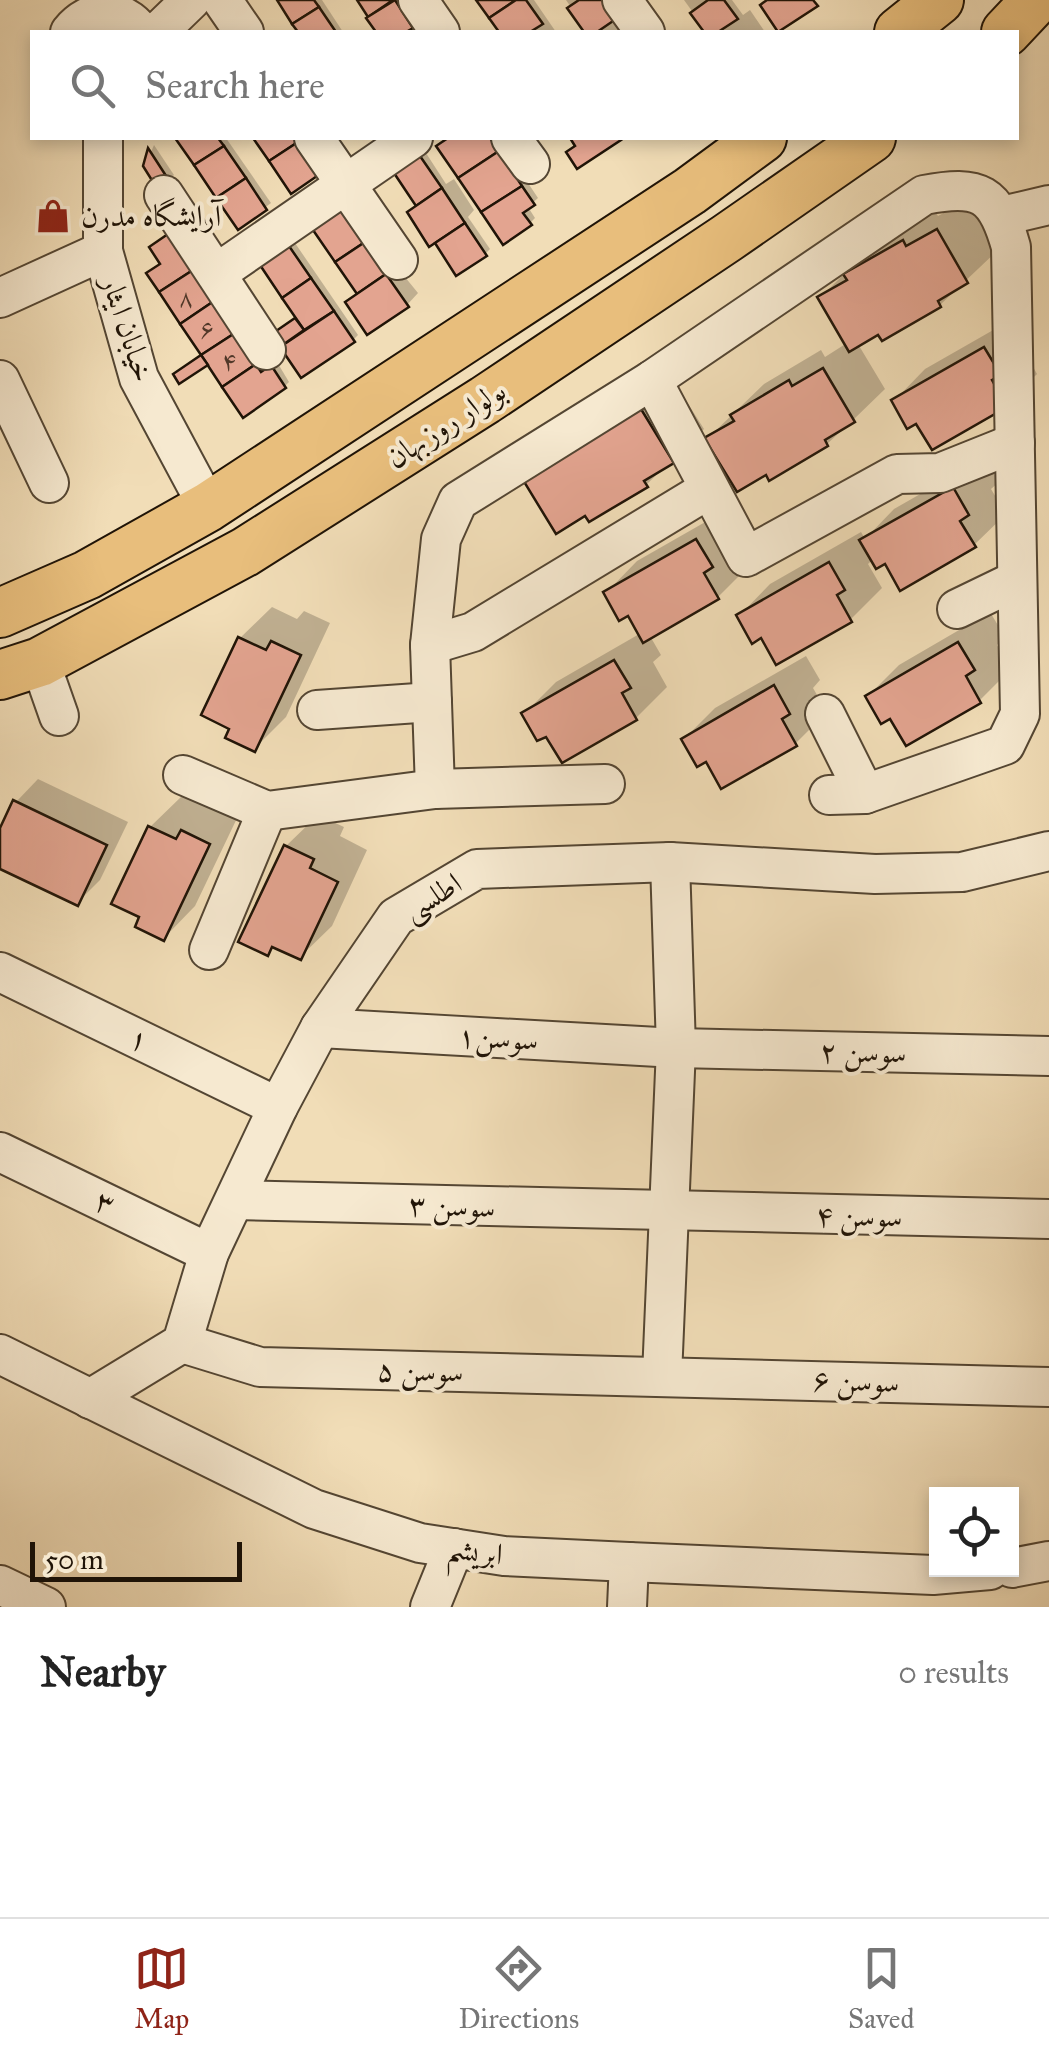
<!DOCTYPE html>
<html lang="en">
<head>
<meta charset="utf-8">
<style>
  :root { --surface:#fff; --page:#f6f6f6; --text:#222; --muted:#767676; --line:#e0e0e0; --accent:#8f2418 }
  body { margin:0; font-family:"IM FELL Great Primer",Amiri,serif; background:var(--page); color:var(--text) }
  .controls { position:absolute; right:30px; bottom:30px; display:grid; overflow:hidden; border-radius:0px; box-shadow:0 5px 15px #0003 }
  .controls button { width:90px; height:90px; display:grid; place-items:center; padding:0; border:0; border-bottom:2px solid var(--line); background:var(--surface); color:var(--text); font:50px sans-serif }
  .scale { position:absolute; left:30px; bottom:25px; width:212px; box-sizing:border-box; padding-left:10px; border:5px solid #201407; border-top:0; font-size:28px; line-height:35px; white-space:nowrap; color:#201407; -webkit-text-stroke:8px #f6e9d0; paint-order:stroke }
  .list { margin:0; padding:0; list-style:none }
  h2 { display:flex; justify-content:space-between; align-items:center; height:130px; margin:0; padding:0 40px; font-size:42px }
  h2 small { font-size:32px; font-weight:400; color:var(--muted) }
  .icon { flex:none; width:55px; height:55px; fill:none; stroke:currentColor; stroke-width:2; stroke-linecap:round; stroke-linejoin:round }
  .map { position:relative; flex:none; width:1049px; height:1607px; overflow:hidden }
  .search { position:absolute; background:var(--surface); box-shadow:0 5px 15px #0003; left:30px; right:30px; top:30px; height:110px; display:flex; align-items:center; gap:25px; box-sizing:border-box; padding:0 35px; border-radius:0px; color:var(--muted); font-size:38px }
  .sheet { height:310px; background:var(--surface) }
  nav { display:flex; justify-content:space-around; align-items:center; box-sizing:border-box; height:140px; border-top:2px solid var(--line); background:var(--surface); font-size:28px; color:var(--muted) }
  nav a { display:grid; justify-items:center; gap:5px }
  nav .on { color:var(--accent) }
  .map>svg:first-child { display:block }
  .shadow { fill:#0003 }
  .building { fill:#e3a490; stroke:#201407; stroke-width:2.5 }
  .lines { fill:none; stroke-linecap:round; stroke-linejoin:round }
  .minor-casing { stroke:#544633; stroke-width:42 }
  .major-casing { stroke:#201407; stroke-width:52 }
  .minor { stroke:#f6e9d0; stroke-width:38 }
  .major { stroke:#e8be7c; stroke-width:48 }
  .labels { text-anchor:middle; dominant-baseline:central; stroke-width:8; stroke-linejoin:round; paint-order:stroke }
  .number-label { font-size:25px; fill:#513829 }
  .poi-label { font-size:30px; fill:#201407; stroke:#f6e9d0; text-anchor:start }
  .street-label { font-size:30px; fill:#201407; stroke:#f6e9d0 }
</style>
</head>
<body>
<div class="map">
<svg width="1049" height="1607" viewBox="0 0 1049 1607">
  <rect width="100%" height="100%" fill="#f1ddb7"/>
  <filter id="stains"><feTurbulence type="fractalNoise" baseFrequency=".002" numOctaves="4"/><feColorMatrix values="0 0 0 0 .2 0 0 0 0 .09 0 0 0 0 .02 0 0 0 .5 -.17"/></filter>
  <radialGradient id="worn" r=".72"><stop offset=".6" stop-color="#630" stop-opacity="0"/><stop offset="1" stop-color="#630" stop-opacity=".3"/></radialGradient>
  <g class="shadow">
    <polygon points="280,0 322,0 343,32 301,32"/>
    <polygon points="360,0 413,0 424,32 376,32"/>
    <polygon points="479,0 534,0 556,32 501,32"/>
    <polygon points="566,0 611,0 633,32 588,32"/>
    <polygon points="684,0 732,0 743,15 750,10 765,32 707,32"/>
    <polygon points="178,138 226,138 271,203 239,227"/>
    <polygon points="448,138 508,138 502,144 538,198 528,207 535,218 530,223 439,146"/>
    <polygon points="154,145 174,175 169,180 145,166"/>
    <polygon points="426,153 446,184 454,179 474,210 468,217 490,249 485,254 438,244 446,236 418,204 403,169"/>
    <polygon points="969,199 998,250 940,305 858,344 885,389 853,420 827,444 767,472 707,439 764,384 821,350 825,357 847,343 820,298 852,266 878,243 935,211 938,216"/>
    <polygon points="348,207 418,293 407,305 348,303 359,292"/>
    <polygon points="295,243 358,335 353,340 287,343 279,331 298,317 268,261"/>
    <polygon points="1016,317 1023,349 1037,374 1006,405 917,420 894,401 925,369"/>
    <polygon points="204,354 277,362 289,382 284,387"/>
    <polygon points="673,380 704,429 646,485 584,426"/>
    <polygon points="985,457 999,482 991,489 1006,514 974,545 886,561 873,559 868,564 882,588 850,620 762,635 739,616 770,584 861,532 865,539 894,509"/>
    <polygon points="728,509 749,566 718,597 650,636 661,655 653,662 667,687 636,718 547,733 524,714 556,682 641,633 629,612 606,593 637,561"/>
    <polygon points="272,607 297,619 304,611 330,623 286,717 254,749 232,727 240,638"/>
    <polygon points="990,612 1005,637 997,645 1011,669 979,701 868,696 899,665"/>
    <polygon points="806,656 820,680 813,688 827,712 795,744 707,759 684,739 715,708"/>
    <polygon points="38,779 128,822 100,880 77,903 0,866 0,834 16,802"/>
    <polygon points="182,796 207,807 214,800 240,812 195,906 164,938 150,827"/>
    <polygon points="318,815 344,827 340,836 367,850 332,926 300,957 275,945 268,953 241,940 286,846"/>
  </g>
  <g class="building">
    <polygon points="277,0 314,0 319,7 292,24"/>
    <polygon points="357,0 393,0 368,17"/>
    <polygon points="395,0 413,28 406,32 376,32 366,18"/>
    <polygon points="476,0 516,0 489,18"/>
    <polygon points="516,0 526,0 543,24 530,32 499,32 489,18"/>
    <polygon points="579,0 603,0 616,19 597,32 584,32 567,8"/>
    <polygon points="708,0 724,0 738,19 718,32 704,32 690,13"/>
    <polygon points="767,0 813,0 818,6 778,32 760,5"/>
    <polygon points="319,7 336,32 298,32 292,24"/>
    <polygon points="175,138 218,138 224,146 194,165"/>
    <polygon points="253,138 295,138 298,142 269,161"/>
    <polygon points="448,138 490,138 499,151 458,178 436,146"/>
    <polygon points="570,138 619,138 621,140 577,169 566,152 575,146"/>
    <polygon points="298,142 320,174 291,194 269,161"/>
    <polygon points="224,146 246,178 216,198 194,165"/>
    <polygon points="148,148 170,182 158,190 143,166"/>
    <polygon points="499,151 522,186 481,212 458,178"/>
    <polygon points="420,156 442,188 416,206 394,173"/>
    <polygon points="246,178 267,210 238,230 216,198"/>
    <polygon points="522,186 535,205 523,213 532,225 503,245 481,212"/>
    <polygon points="442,188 465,223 429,247 407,212"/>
    <polygon points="342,210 365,242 335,262 313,230"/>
    <polygon points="465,223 487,256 456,276 435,243"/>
    <polygon points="937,229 968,283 938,301 941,307 882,341 878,335 849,352 817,297 847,280 843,274 903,240 906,246"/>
    <polygon points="168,234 193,270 159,292 146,273 160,264 149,247"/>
    <polygon points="365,242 386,274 357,294 335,262"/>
    <polygon points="289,246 311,278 282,298 260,265"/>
    <polygon points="193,270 214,301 180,324 159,292"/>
    <polygon points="386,274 409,307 367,335 345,302"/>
    <polygon points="311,278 334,311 304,330 282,298"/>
    <polygon points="214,301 235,333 201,355 180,324"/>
    <polygon points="334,311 355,342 301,378 280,347"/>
    <polygon points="295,318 304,330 284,344 276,331"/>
    <polygon points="235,333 256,364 222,387 201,355"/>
    <polygon points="984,347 1001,375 992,380 1007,407 932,450 916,424 907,429 891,400"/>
    <polygon points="201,355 208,365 179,384 173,374"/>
    <polygon points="256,364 261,372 271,365 286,388 243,418 222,387"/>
    <polygon points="823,368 855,422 825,440 828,446 769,481 766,475 737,492 704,438 734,421 730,415 789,380 792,386"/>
    <polygon points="641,409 674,463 644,481 648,487 589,522 585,516 556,534 523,480"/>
    <polygon points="953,487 969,515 960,521 976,547 900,591 885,564 876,569 859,540"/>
    <polygon points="696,539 713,567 704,573 719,599 643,643 628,616 619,621 603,592"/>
    <polygon points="829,562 845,590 837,595 852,622 776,665 761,638 752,644 736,615"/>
    <polygon points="238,637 266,650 271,641 301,655 255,752 225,738 229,729 201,715"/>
    <polygon points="958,642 975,670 966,676 981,703 906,746 890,719 881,724 865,696"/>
    <polygon points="614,660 631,688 622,693 637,720 562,763 546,737 537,741 521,713"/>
    <polygon points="774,685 790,714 782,719 797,746 721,789 706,762 697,767 681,739"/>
    <polygon points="13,800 107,845 78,906 0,869 0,828"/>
    <polygon points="148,826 176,839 181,830 210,844 164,941 135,927 139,917 111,904"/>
    <polygon points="284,845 314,859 310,868 338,882 301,960 272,947 268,956 238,942"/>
  </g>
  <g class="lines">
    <g class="minor-casing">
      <g id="minor">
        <polyline points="222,0 244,32"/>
        <polyline points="418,0 440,32"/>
        <polyline points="622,0 645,32"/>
        <path d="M70,32C90,7 122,6 141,32"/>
        <polyline points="158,32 191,0"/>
        <polyline points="103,138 103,251 139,378 208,507"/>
        <polyline points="314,138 398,260"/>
        <polyline points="511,138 530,164"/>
        <polyline points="164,195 266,350"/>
        <polyline points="1002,216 1049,205"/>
        <polyline points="217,273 413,138"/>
        <polyline points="0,298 103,251"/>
        <polyline points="0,380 49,483"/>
        <polyline points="652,380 746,557 897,474 940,473 1015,443"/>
        <polyline points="957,609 1017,580"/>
        <polyline points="430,645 473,632 709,489"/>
        <polyline points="40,662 59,716"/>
        <polyline points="317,710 432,702"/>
        <polyline points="825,714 865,794"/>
        <path d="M183,775L267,811L435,789L430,645L441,539L458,501L652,380L924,195C980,184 996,193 1011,247L1020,714L1005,745L865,794L829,795"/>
        <polyline points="435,789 605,784"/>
        <polyline points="209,950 267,811"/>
        <polyline points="0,972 278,1107"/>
        <polyline points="320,1028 676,1048 1049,1056"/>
        <polyline points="0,1152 209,1253"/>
        <polyline points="235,1200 1049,1219"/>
        <polyline points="182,1343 260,1367 1049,1387"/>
        <polyline points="0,1354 314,1509 420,1543 504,1556 629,1562 933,1575 990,1570"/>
        <polyline points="662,1376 676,1048 670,862"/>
        <polyline points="90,1399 182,1343 209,1253 278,1107 320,1028 396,917 477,869 670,862 875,874 962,872 1049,851"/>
        <polyline points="1012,1568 1049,1561"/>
        <polyline points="0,1585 46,1607"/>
        <polyline points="430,1607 454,1548"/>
        <polyline points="627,1607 629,1562"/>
      </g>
    </g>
    <g class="major-casing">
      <g id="major">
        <polyline points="899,32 939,0"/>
        <polyline points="1006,32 1036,0"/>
        <polyline points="0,613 87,575 208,507 690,191 762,138"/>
        <polyline points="0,675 40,662 245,552 485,400 727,238 871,138"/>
      </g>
    </g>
    <use href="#minor" class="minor"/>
    <use href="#major" class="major"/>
  </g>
  <defs>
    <g id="shop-bare" transform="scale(2.7)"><path d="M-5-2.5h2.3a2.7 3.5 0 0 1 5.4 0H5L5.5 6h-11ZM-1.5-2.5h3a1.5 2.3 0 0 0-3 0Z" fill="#8f2418" stroke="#f6e9d0" stroke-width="2.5" paint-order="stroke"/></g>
  </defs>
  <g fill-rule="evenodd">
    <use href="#shop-bare" x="53" y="216"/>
  </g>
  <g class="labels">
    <g class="number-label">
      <text x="186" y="297">۸</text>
      <text x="207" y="328">۶</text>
      <text x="229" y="360">۴</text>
    </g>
    <g class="poi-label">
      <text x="81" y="216">آرایشگاه مدرن</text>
    </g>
    <g class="street-label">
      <text transform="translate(128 329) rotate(72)">خیابان ایثار</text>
      <text transform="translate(446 424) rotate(-33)">بولوار روزبهان</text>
      <text transform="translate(432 897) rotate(-32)">اطلسی</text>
      <text transform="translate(498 1038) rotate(3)">سوسن۱</text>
      <text transform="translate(139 1039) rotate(26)">۱</text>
      <text transform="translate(863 1052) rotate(1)">سوسن ۲</text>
      <text transform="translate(105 1202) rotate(26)">۳</text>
      <text transform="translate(452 1206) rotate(2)">سوسن ۳</text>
      <text transform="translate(859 1216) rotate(1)">سوسن ۴</text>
      <text transform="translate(420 1371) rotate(1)">۵ سوسن</text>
      <text transform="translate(856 1381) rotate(2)">سوسن ۶</text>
      <text transform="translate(475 1551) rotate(8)">ابریشم</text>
    </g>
  </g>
  <rect width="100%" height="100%" filter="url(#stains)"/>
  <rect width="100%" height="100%" fill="url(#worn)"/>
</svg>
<div class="controls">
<button><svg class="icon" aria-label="locate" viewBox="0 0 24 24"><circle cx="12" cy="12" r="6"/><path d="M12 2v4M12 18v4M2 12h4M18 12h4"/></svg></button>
</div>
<div class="scale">50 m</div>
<div class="search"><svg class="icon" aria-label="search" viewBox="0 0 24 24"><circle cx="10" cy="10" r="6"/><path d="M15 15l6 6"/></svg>Search here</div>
</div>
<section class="sheet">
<h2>Nearby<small>0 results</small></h2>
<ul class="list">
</ul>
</section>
<nav>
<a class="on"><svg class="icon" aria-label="map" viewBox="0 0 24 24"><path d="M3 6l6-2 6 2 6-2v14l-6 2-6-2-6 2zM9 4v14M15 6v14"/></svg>Map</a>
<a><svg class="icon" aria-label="directions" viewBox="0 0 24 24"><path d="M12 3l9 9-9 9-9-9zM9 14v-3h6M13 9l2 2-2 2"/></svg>Directions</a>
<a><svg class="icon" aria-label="saved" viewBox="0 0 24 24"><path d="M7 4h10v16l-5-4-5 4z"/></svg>Saved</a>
</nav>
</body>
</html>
